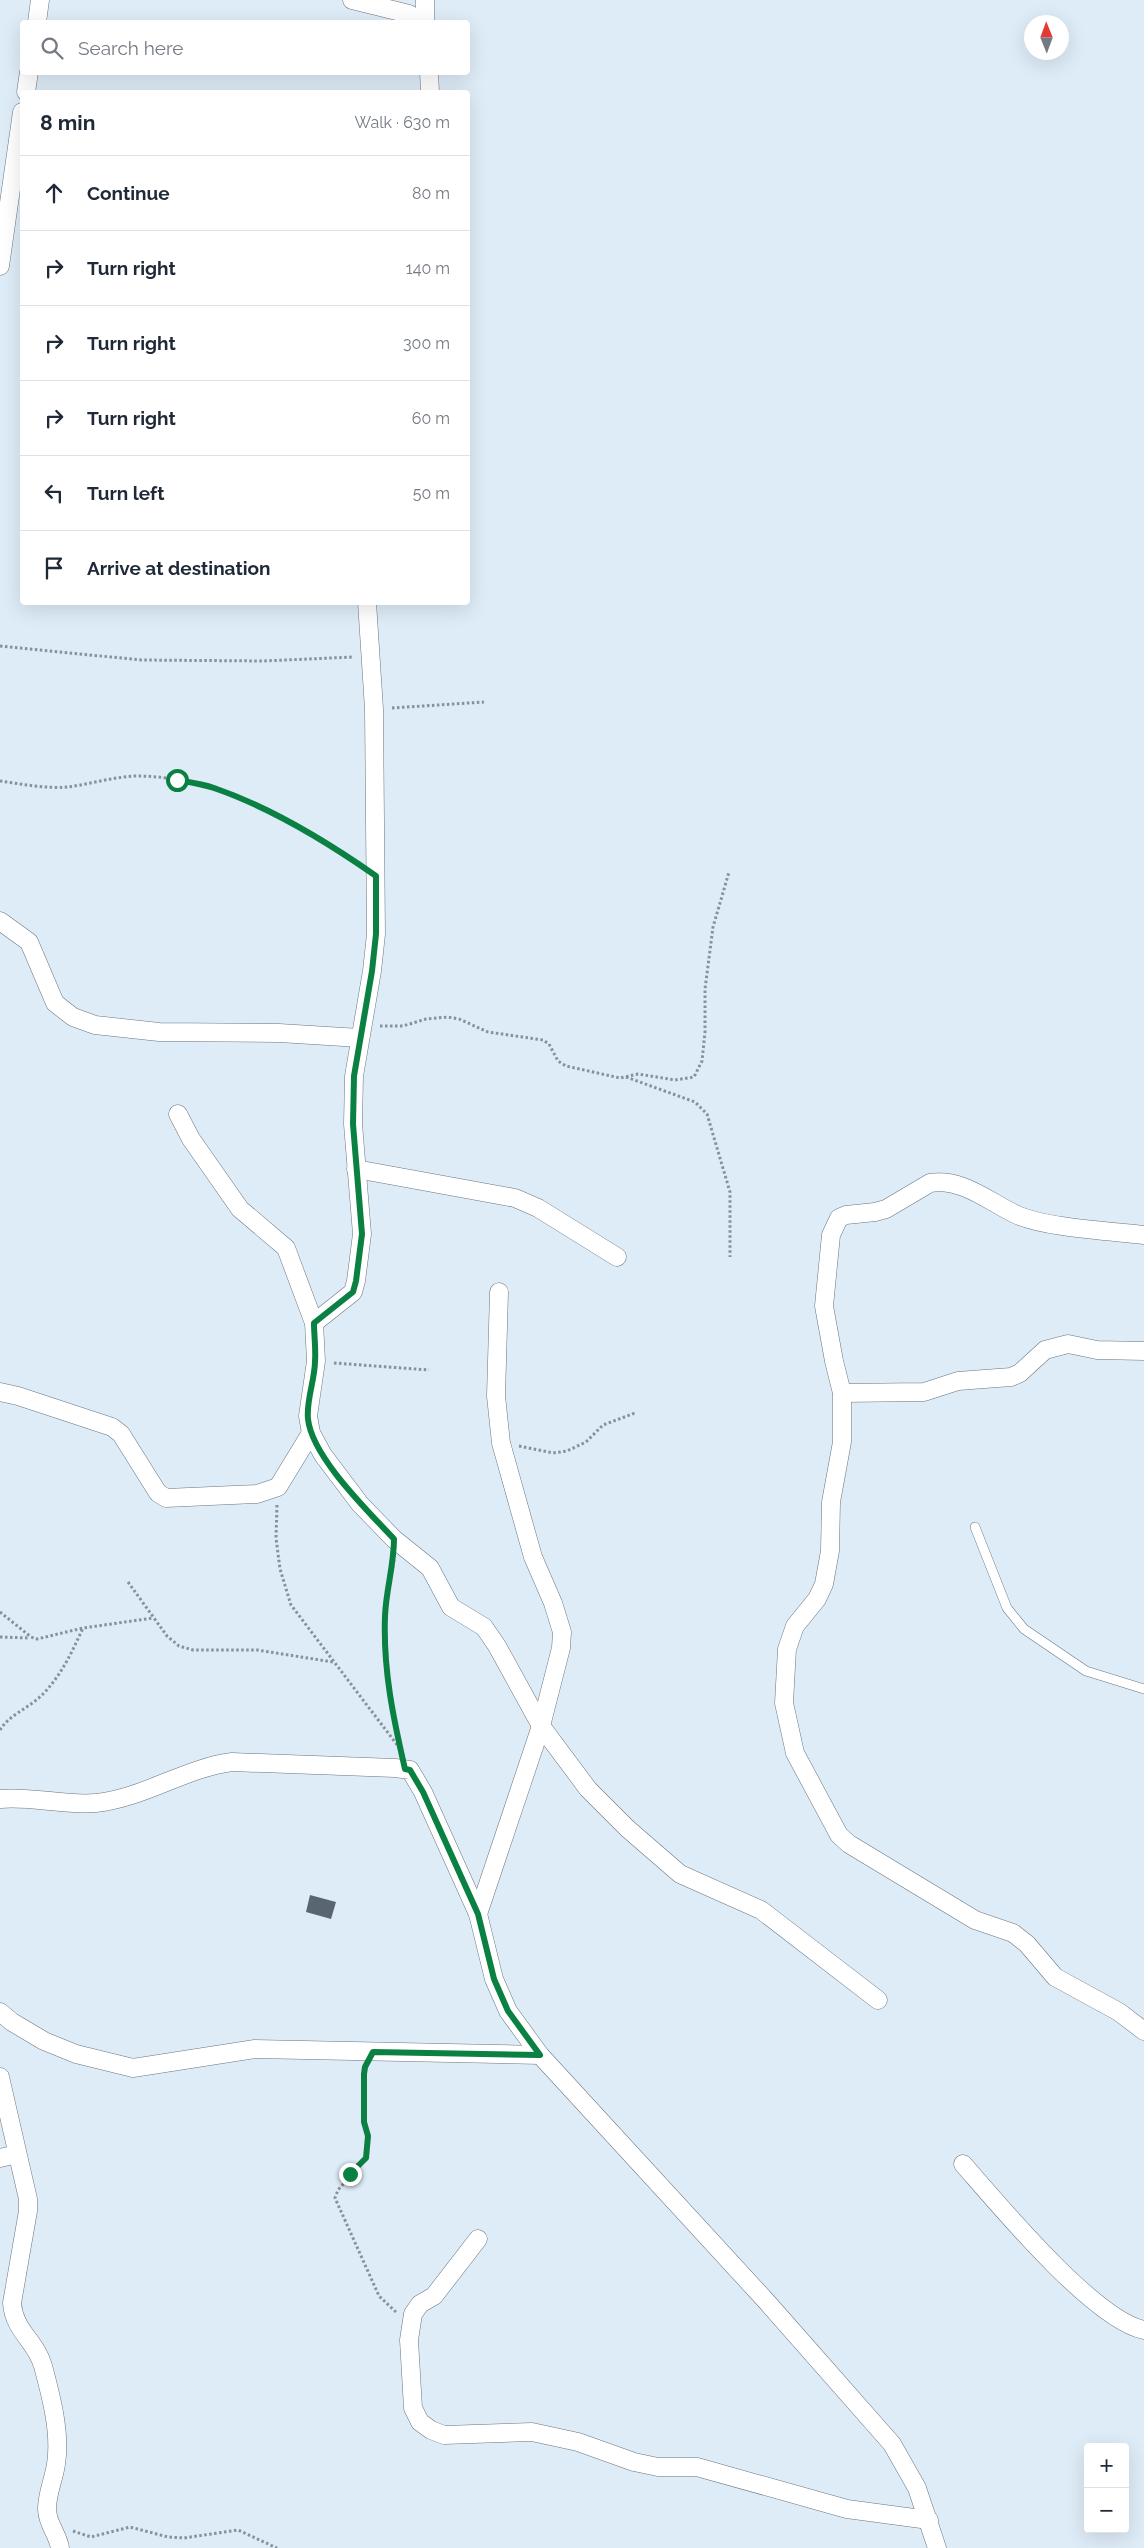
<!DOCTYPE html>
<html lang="en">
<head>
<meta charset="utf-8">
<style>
  :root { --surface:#fff; --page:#f2f2f3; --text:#1f2937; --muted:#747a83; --line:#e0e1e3 }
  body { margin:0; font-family:Raleway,sans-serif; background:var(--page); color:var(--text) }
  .controls { position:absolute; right:15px; bottom:15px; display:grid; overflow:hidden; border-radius:5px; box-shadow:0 5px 20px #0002 }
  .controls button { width:45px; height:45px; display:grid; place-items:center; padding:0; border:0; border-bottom:1px solid var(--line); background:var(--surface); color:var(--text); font:25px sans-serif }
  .compass { position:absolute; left:1024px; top:15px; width:45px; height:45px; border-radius:50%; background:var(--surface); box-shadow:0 5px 20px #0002; rotate:359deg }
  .stop { position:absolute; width:15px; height:15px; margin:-11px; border:4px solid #0b8043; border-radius:50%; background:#fff }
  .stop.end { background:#0b8043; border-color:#fff; box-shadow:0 1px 5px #0008 }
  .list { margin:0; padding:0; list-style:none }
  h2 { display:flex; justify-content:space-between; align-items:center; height:65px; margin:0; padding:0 20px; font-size:21px }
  h2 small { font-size:16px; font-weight:400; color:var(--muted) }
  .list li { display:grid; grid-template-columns:32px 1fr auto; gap:15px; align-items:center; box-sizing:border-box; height:75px; padding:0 20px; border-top:1px solid var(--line) }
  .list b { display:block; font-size:19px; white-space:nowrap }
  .list em { font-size:16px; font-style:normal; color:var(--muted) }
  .icon { flex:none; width:28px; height:28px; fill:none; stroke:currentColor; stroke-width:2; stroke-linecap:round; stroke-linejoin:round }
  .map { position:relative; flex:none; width:1144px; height:2548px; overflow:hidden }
  .search { position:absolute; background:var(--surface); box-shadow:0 5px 20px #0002; left:20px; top:20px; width:450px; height:55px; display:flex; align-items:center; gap:12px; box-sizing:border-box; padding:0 18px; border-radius:5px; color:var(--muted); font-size:19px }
  .panel { position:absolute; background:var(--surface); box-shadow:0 5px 20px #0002; left:20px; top:90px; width:450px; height:515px; border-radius:5px }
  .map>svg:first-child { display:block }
  .building { fill:#59656f }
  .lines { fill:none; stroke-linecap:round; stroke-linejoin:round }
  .lane-casing { stroke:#69757f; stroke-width:10 }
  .street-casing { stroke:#69757f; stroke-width:19 }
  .path { stroke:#87919a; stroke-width:3; stroke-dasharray:2.5 2.5; stroke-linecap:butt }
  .lane { stroke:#fff; stroke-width:9 }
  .street { stroke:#fff; stroke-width:18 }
  .route { stroke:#0b8043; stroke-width:6 }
</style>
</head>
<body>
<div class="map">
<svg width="1144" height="2548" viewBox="0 0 1144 2548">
  <rect width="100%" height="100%" fill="#deecf8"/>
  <polygon class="building" points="310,1895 336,1902 331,1919 306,1912"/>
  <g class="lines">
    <g class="lane-casing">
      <polyline id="lane" points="975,1527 1007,1608 1024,1629 1086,1671 1144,1689"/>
    </g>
    <g class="street-casing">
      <g id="street">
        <polyline points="352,0 409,14 423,22"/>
        <polyline points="37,22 40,0"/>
        <polyline points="425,22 425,0"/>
        <polyline points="429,72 430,92"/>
        <polyline points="26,92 29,72"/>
        <polyline points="0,266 22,112"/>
        <polyline points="0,921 29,942 55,1003 73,1017 95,1025 159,1032 279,1033 360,1038"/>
        <polyline points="178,1114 191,1139 240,1209 286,1248 314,1323 316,1361 308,1416 311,1433 323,1455 360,1504 394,1539 430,1568 451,1607 484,1627 497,1646 541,1726 588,1789 628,1829 680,1874 761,1910 878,2000"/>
        <polyline points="356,1169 515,1198 538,1208 617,1257"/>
        <path d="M1144,1235C1109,1231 1045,1228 1015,1214C988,1201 962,1178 930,1183L886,1209L875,1212L846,1215L839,1218L831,1235L824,1306L834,1361L842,1393V1442L831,1502L830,1551L824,1584L817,1599L795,1626L787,1649L784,1703L795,1753L839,1835L849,1844L975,1920L1013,1933L1027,1944L1055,1977L1119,2012L1144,2031"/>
        <polyline points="314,1323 353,1292 356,1281 362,1234 353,1124 354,1076 372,971 376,934 374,709 367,602"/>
        <polyline points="0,1392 18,1396 112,1427 121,1434 158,1493 166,1498 257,1494 278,1487 311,1433"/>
        <polyline points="842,1393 924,1392 958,1381 1011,1377 1020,1373 1045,1350 1068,1344 1097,1350 1144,1351"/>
        <path d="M0,1799C33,1796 66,1806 96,1803C144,1798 185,1768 232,1762L395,1768L410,1770L423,1792L478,1914L494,1979L508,2011L540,2055L767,2302L892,2444L917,2488L937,2548"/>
        <polyline points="478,1914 541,1726 561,1648 562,1632 553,1603 533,1557 501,1443 496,1396 499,1292"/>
        <polyline points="0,2012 12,2022 44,2041 76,2054 133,2068 255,2049 540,2055"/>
        <path d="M0,2077L28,2199V2211L12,2303C14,2331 36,2341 43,2366C51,2396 61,2433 56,2464C54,2479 47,2493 47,2509C47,2524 58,2534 60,2548"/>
        <polyline points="0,2158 17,2154"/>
        <path d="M963,2164C998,2204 1094,2320 1144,2330"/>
        <polyline points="478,2239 434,2296 420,2304 413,2314 409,2340 413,2408 420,2422 431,2430 444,2435 532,2432 578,2442 634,2462 658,2467 697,2467 847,2509 929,2520"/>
      </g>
    </g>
    <g class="path">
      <polyline points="0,646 141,660 263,661 354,657"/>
      <polyline points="392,708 484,702"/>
      <path d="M0,781C21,784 47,789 68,787C90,784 113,777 136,776C216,776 295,819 359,864"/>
      <polyline points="380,1026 403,1026 426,1019 448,1017 459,1019 488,1032 543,1040 549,1044 558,1061 566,1066 620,1078 638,1074 675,1080 694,1077 702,1061 705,1032 705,989 713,927 729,872"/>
      <polyline points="626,1077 695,1102 707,1114 730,1192 730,1257"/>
      <polyline points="334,1363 429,1370"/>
      <polyline points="519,1446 553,1453 567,1451 586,1442 603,1425 635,1413"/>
      <polyline points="277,1505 276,1538 280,1569 291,1605 401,1750"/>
      <path d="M394,1560C391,1578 387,1595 385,1613C381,1658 390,1704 400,1747"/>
      <polyline points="128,1582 167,1636 179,1646 193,1650 257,1650 333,1662"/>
      <polyline points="0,1612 31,1637 37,1639 83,1628 153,1618"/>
      <polyline points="0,1637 30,1638"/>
      <path d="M0,1730C9,1715 29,1708 42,1695C61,1676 72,1652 83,1628"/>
      <polyline points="365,2068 364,2122 368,2136 366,2158 338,2190 335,2198 379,2296 396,2312"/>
      <polyline points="73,2531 91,2537 130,2527 168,2537 184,2538 238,2530 277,2548"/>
    </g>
    <use href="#lane" class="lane"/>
    <use href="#street" class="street"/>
  </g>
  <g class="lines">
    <path class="route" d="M177,780C189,782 203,784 214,788C272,808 326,841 376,876V934L372,971L354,1076L353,1124L362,1234L356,1281L353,1292L314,1323C314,1335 316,1349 315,1361C315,1380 306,1400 308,1419C312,1457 368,1511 394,1539C394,1565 386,1590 385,1616C383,1669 393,1717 405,1769L410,1770L423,1792L478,1914L494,1979L508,2011L540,2055L373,2052L365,2067L364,2074V2122L368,2136L366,2158L350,2174"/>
  </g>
</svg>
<div class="controls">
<button>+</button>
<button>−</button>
</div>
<svg class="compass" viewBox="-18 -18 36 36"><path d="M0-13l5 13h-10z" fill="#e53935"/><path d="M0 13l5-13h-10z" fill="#747a83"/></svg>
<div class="stop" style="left:177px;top:780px"></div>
<div class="stop end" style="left:350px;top:2174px"></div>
<div class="search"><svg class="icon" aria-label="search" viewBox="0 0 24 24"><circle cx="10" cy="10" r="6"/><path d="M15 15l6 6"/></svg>Search here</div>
<section class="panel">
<h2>8 min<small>Walk · 630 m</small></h2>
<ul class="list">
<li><svg class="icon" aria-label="ahead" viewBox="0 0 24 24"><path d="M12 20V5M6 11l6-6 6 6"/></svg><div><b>Continue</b></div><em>80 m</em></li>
<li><svg class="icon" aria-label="right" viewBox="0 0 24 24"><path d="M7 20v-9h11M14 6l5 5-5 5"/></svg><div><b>Turn right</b></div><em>140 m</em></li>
<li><svg class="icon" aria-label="right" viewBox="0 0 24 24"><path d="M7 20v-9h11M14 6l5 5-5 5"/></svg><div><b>Turn right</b></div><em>300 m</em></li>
<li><svg class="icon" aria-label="right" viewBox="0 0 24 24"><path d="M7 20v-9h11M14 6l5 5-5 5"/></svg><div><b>Turn right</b></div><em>60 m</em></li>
<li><svg class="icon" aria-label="left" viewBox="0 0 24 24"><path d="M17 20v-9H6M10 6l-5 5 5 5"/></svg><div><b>Turn left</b></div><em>50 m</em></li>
<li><svg class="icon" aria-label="arrive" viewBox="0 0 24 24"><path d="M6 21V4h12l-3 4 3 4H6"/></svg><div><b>Arrive at destination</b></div></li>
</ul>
</section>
</div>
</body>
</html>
